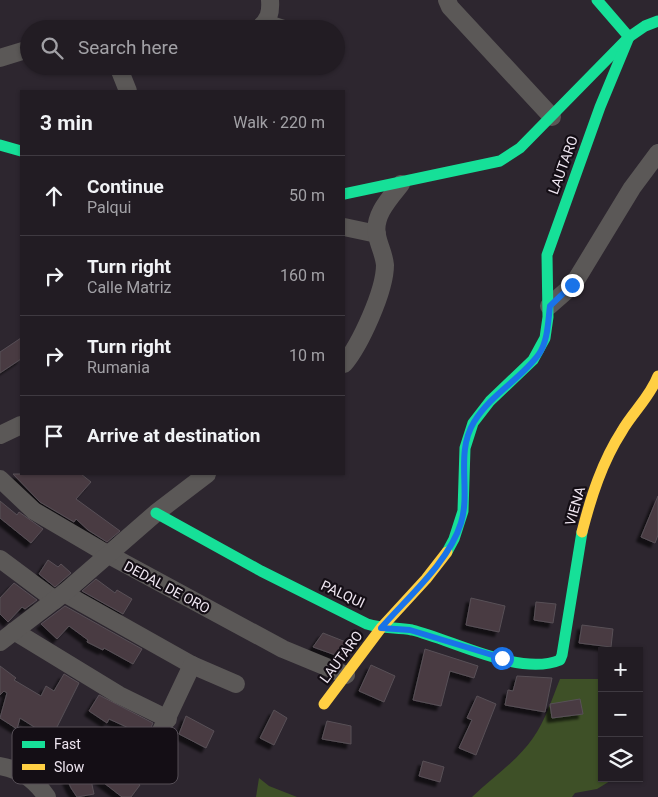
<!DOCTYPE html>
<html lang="en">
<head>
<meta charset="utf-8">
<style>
  :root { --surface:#221c23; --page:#2a252b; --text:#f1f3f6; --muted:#a2a1a6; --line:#3f3a41 }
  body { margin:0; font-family:Roboto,sans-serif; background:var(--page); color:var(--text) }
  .controls { position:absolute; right:15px; bottom:15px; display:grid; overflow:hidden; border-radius:0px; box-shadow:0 1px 4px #0004 }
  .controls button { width:45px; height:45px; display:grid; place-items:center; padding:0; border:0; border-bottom:1px solid var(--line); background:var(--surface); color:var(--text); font:25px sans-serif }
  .stop { position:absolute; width:15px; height:15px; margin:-11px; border:4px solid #1a73e8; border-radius:50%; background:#fff }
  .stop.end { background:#1a73e8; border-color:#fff; box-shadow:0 1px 5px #0008 }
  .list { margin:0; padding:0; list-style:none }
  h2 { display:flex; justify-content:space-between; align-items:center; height:65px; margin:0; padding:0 20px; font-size:21px }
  h2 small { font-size:16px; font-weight:400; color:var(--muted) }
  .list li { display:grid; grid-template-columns:32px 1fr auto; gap:15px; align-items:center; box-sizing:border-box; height:80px; padding:0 20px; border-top:1px solid var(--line) }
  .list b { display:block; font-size:19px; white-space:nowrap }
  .list p { margin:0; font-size:16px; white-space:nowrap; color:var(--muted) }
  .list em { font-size:16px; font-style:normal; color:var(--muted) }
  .icon { flex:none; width:28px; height:28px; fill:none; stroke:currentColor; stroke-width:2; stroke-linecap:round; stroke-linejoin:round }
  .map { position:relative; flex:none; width:658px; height:797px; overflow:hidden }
  .search { position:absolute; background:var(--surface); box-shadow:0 1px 4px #0004; left:20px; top:20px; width:325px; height:55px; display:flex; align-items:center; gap:12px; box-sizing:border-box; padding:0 18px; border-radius:28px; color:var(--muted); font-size:19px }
  .panel { position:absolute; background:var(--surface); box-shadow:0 1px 4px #0004; left:20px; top:90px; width:325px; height:385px; border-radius:0px }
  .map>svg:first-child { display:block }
  .green { fill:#3e5027 }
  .building { fill:#483a43; stroke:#585056; filter:url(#shadow) }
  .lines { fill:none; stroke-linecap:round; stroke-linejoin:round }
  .street { stroke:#5b5857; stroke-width:18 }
  .fast { stroke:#16e098; stroke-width:11 }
  .slow { stroke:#ffcf43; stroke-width:11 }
  .route { stroke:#1a73e8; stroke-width:6 }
  .labels { text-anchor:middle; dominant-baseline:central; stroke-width:4.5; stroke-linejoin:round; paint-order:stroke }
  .street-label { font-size:14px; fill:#efe6f1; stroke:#140e15 }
  .key { fill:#140e15; stroke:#564f57; stroke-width:1 }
  .key-label { font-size:14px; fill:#efe6f1 }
</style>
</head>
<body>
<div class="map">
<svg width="658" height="797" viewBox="0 0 658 797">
  <defs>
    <filter id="shadow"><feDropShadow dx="-4.5" dy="4.5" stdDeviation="1" flood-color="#0009"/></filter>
  </defs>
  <rect width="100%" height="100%" fill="#2d262f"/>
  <g class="green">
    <path d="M560,679H602V778H615L597,789L575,793L572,797H472C492,778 517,761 533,738C545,721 552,699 560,679Z"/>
    <polygon points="259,778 269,786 297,797 256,797"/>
  </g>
  <g class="building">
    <polygon points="21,338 21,359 0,373 0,352"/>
    <polygon points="13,474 81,474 91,482 76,499 120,531 107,542 88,530 76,519 74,522 40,502"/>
    <polygon points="658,496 658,535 655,543 641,537"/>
    <polygon points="0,501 17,515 19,512 43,529 31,543 0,518"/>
    <polygon points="48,560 58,567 61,564 71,573 55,587 39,574"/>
    <polygon points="96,579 115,593 117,590 132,599 123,614 82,591"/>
    <polygon points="14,583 37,600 25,609 22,607 8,622 0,614 0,598"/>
    <polygon points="471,598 505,606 499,632 466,625"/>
    <polygon points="536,602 556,604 553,623 534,620"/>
    <polygon points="65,606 142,649 133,664 104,648 103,650 87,642 88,640 69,626 57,639 41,624"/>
    <polygon points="582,625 613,629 611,647 579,643"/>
    <polygon points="323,633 351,644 341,657 313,647"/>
    <polygon points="425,649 478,666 474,678 450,671 441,706 413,700"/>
    <polygon points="371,665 395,676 384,702 359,691"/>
    <polygon points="0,666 16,678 14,680 41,696 46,686 54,691 64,674 79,683 50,741 39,730 20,718 17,729 0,718 7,693 4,691 0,695"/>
    <polygon points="517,676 552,678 545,712 505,705 508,690 513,691"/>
    <polygon points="99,695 153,723 133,766 124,773 140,785 131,797 122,797 95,776 106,762 142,734 109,719 107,723 89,711"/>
    <polygon points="477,696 496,704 476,755 459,748 472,720 467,718"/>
    <polygon points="580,699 583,714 552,718 550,704"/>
    <polygon points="274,710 287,718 274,745 260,738"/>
    <polygon points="186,716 214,731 206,748 179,734"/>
    <polygon points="327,721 351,726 351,744 322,739"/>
    <polygon points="73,751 91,780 94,794 77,797 71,788 66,777 70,775 58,761"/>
    <polygon points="423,761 444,767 440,782 419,776"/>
  </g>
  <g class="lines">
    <g class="street">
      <polyline points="447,0 450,7 552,117"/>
      <polyline points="265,23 284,29"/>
      <polyline points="140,29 165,29"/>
      <path d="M258,29C269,20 271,13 270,0"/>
      <polyline points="0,58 29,49"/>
      <polyline points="118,66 128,91"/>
      <polyline points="344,227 377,234"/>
      <polyline points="549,306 573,285 632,188 658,153"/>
      <path d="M344,364C360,345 385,291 385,265C384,254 379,246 377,235C373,216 389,199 401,184"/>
      <polyline points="0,435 21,425"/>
      <polyline points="0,479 34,511 109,555 283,649 346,675"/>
      <polyline points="0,559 55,600"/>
      <polyline points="64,593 192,665 236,684"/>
      <polyline points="14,631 119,695 168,719"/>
      <polyline points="0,642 64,593 156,513 207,474"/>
      <path d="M0,766C22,770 34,779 47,797"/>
      <polyline points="141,773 192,665"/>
    </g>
    <g class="fast">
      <polyline points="0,145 21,151"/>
      <polyline points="344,194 500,161 520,148 629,37 645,26 658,21"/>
      <path d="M156,513L261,571L367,624C383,629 397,627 412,630C453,640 520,677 560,660L562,655L582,532"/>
      <polyline points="447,552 454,539 463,511 465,448 473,423 490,401 533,360 545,338 548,317 547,255 600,107 629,37 597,0"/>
    </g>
    <g class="slow">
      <path d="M582,532C591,497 602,462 622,431C633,412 650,397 658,376"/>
      <polyline points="324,704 381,628 426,579 447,552"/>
    </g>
  </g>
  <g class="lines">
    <path class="route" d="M502,658L410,630L381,628C407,598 449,562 461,523C471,490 455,453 474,422C491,394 521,379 539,354C548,341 548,321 550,306L572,285"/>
  </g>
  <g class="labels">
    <g class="street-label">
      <text transform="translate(563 165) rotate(-70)">LAUTARO</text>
      <text transform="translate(575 506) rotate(-74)">VIENA</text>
      <text transform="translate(167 587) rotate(28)">DEDAL DE ORO</text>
      <text transform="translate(343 594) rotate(25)">PALQUI</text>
      <text transform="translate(341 657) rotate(-53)">LAUTARO</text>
    </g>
  </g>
  <rect x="12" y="727" width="166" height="57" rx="8" class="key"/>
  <rect x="22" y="741" width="23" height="7" fill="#16e098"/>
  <rect x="22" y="764" width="23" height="6" fill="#ffcf43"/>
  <g class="key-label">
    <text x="54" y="749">Fast</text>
    <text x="54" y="772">Slow</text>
  </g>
</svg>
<div class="controls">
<button>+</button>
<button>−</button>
<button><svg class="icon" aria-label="layers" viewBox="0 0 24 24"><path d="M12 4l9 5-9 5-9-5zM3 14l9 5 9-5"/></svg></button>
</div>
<div class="stop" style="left:502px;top:658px"></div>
<div class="stop end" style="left:572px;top:285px"></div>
<div class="search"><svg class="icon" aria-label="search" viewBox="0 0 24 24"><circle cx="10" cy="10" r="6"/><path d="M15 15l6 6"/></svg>Search here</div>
<section class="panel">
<h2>3 min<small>Walk · 220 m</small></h2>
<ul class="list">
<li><svg class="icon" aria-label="ahead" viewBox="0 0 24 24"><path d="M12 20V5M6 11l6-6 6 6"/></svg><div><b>Continue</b><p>Palqui</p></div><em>50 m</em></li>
<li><svg class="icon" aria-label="right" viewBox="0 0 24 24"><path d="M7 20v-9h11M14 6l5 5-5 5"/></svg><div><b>Turn right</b><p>Calle Matriz</p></div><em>160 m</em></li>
<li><svg class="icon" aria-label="right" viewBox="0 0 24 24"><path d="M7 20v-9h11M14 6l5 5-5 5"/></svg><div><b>Turn right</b><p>Rumania</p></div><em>10 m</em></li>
<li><svg class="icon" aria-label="arrive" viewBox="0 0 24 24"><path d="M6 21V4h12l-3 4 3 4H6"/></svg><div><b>Arrive at destination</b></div></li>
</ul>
</section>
</div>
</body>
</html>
